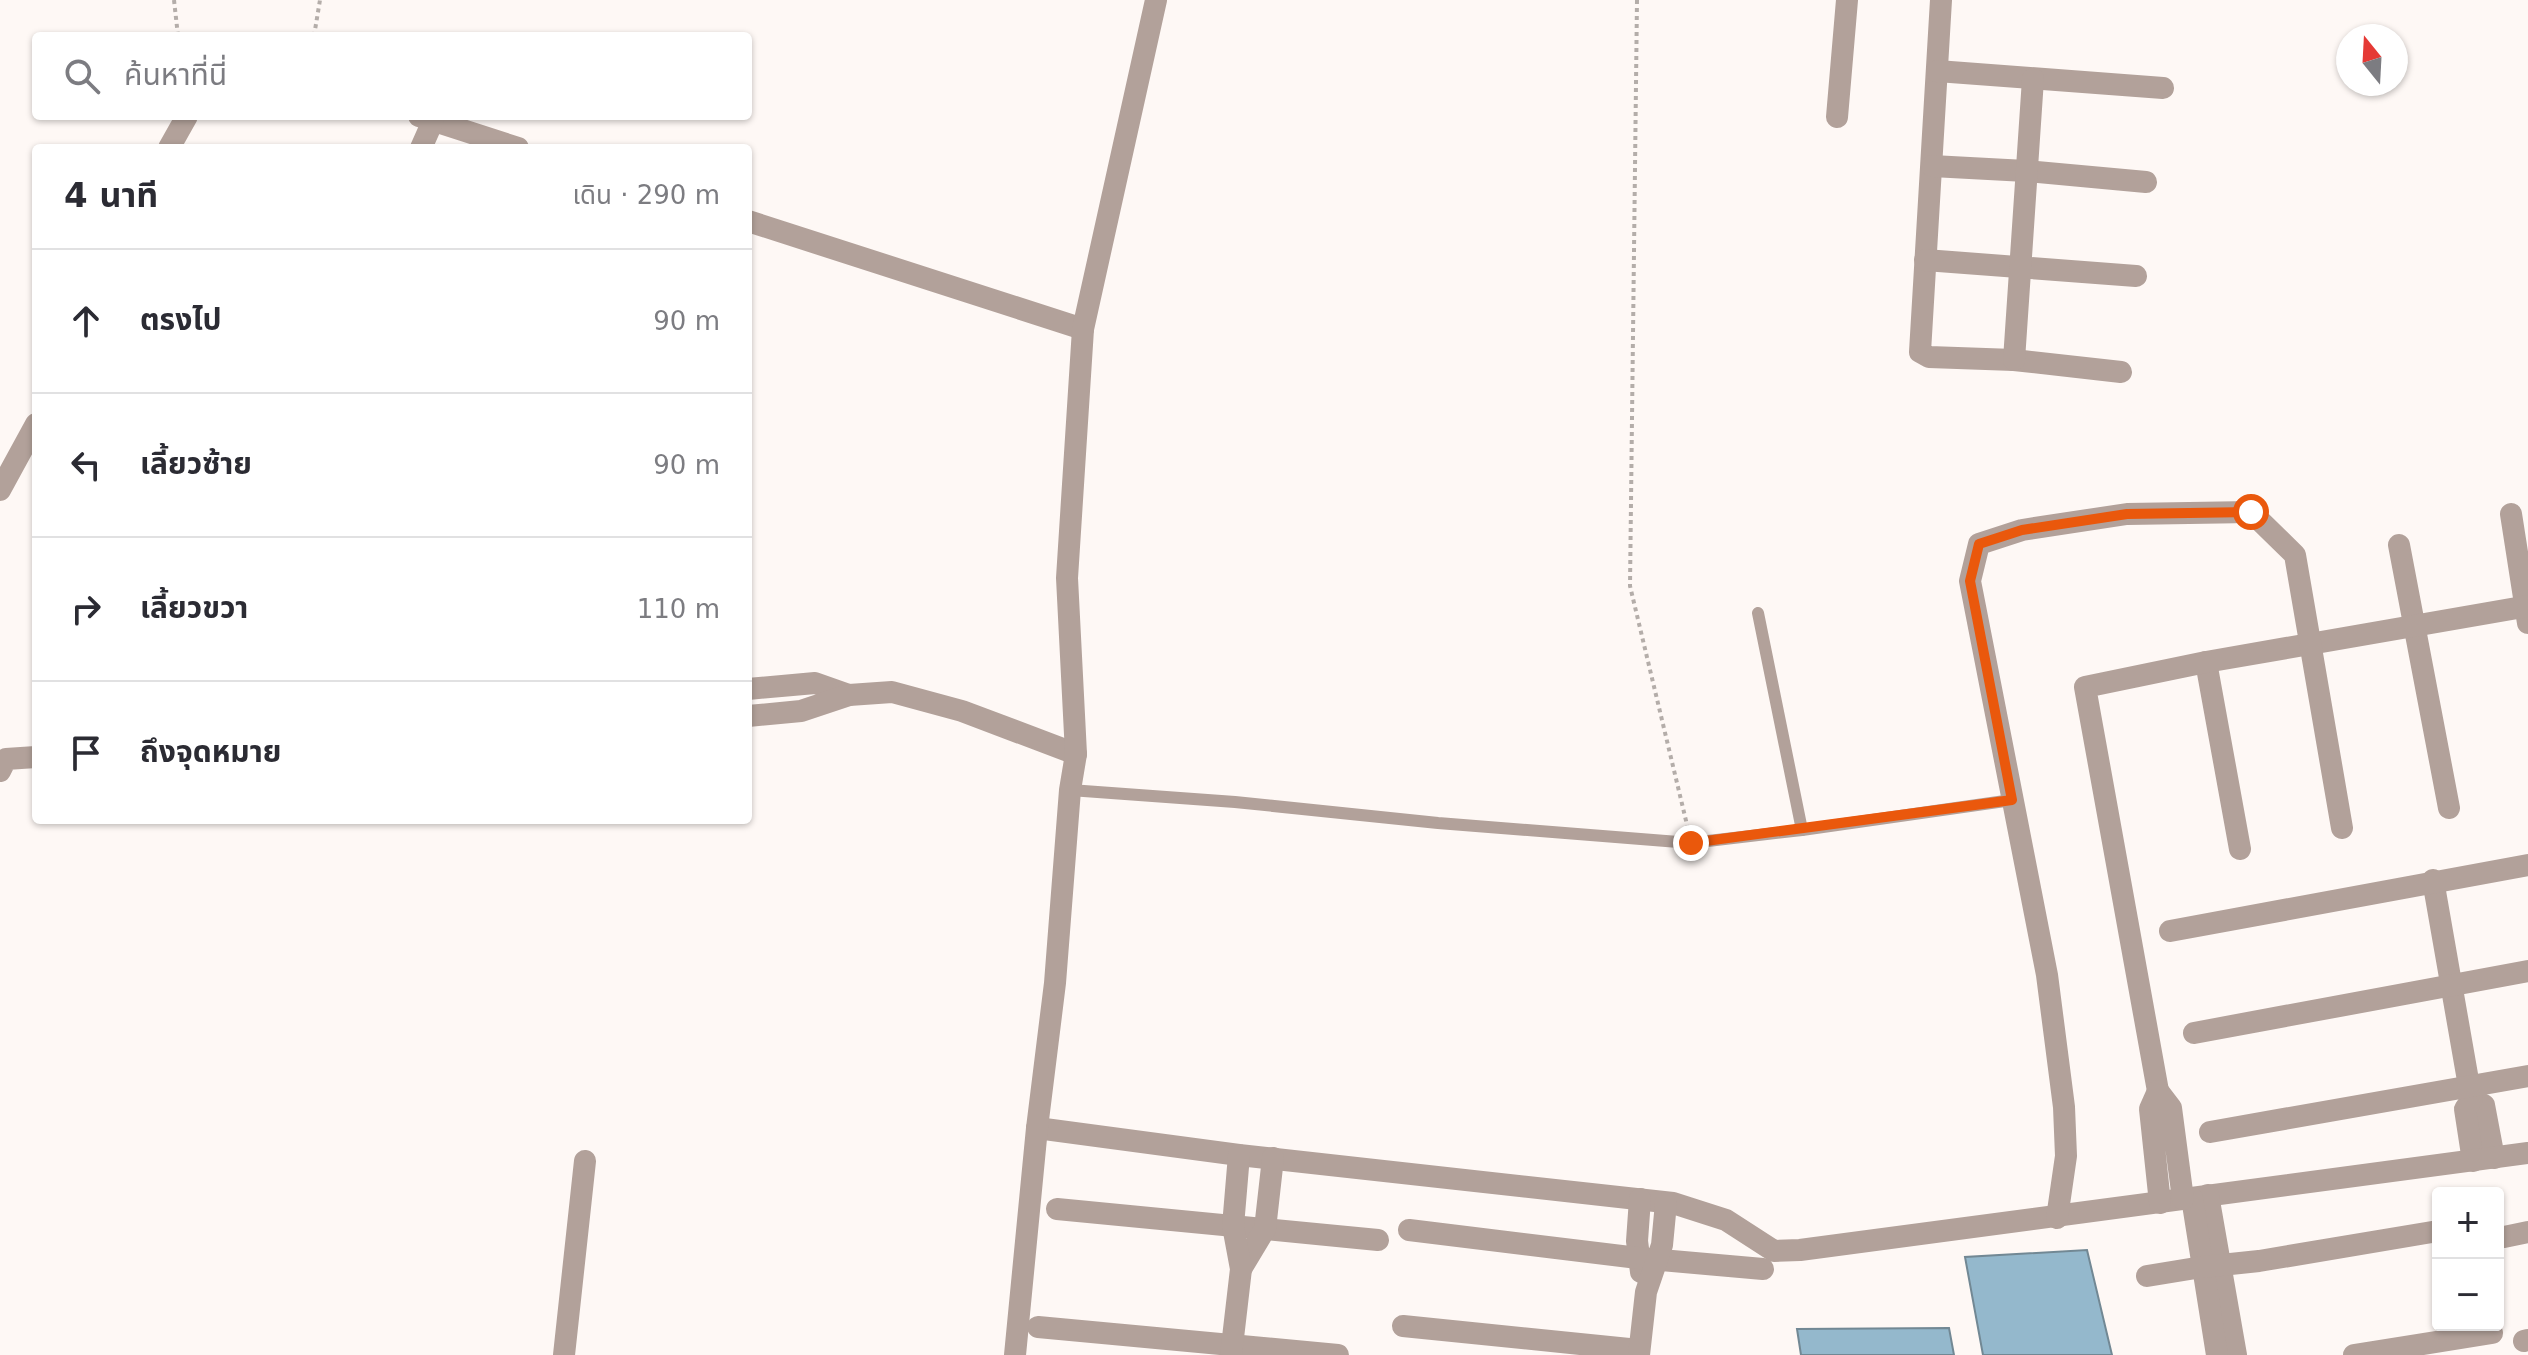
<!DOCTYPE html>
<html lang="th">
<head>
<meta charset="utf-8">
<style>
  :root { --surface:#fff; --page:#f2f2f3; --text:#2b2b33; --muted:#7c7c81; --line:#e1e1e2 }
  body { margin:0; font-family:"DejaVu Sans","Noto Sans Thai",sans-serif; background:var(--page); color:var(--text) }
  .controls { position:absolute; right:24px; bottom:24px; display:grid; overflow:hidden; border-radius:8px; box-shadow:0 2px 6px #0004 }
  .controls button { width:72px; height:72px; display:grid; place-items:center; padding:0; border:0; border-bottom:2px solid var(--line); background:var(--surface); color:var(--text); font:40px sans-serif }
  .compass { position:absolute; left:2336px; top:24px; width:72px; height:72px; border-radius:50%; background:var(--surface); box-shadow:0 2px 6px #0004; rotate:342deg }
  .stop { position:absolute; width:24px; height:24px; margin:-18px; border:6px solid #ea580c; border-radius:50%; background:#fff }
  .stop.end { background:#ea580c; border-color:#fff; box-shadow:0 2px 8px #0008 }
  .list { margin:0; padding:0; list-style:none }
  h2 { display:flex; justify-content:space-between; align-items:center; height:104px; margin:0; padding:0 32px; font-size:34px }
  h2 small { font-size:26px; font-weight:400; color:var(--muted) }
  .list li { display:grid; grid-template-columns:52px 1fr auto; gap:24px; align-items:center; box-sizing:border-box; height:144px; padding:0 32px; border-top:2px solid var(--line) }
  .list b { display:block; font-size:30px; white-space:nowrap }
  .list em { font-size:26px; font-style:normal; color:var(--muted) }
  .icon { flex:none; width:44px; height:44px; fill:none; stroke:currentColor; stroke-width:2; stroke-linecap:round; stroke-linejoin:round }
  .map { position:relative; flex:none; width:2528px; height:1355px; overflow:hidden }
  .search { position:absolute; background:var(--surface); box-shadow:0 2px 6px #0004; left:32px; top:32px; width:720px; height:88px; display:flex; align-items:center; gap:20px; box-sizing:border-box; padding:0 28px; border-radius:8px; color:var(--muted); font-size:30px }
  .panel { position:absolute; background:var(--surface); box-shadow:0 2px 6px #0004; left:32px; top:144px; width:720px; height:680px; border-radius:8px }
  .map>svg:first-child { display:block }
  .water { fill:#94b8cc; stroke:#728894; stroke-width:2 }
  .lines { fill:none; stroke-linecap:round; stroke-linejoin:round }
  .path { stroke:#b4ada9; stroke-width:4; stroke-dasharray:4 4; stroke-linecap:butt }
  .service { stroke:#b2a19a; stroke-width:12 }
  .minor { stroke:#b2a19a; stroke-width:22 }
  .route { stroke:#ea580c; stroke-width:10 }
</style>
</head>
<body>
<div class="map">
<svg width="2528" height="1355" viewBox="0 0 2528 1355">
  <rect width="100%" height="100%" fill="#fef8f5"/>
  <g class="water">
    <polygon points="2087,1250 2112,1355 1983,1355 1965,1257"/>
    <polygon points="1949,1328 1954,1355 1801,1355 1797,1329"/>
  </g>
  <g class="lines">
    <g class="path">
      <polyline points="174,0 178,36"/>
      <polyline points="1637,0 1630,586 1688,829"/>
      <polyline points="314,36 320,0"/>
    </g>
    <g class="service">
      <polyline points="1758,613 1802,830 2012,800"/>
      <polyline points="1070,790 1235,802 1438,823 1691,843 1802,830"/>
    </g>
    <g class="minor">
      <polyline points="1941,0 1920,352 1929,357 2014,360 2121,372"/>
      <polyline points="1937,71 2163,88"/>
      <polyline points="419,116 518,148"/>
      <polyline points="1837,117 1847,0"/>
      <polyline points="169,148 187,116"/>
      <polyline points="421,148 433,121"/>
      <polyline points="1932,166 2026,171 2146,182"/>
      <polyline points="748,221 1083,329"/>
      <polyline points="1925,260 2136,276"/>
      <polyline points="2014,360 2033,79"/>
      <polyline points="0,490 36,424"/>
      <polyline points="2511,514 2528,623"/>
      <polyline points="2399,545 2449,808"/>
      <polyline points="2206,662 2240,849"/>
      <polyline points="748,689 815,683 849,695"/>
      <polyline points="748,716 801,711 849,695 892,692 962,711 1076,754"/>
      <polyline points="0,771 6,759 36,757"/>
      <polyline points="2433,880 2469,1086 2472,1099 2484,1105 2494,1158"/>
      <polyline points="2170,931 2528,865"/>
      <polyline points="2194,1033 2528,971"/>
      <polyline points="2158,1091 2085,687 2206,662 2528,606"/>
      <polyline points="2472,1099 2465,1109 2473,1161"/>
      <polyline points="1037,1128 1239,1155 1673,1203 1726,1220 1774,1251 1800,1250 2528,1153"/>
      <polyline points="2210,1132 2528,1076"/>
      <polyline points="2208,1195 2236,1355"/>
      <polyline points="2192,1198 2217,1355"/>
      <polyline points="1640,1199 1637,1241 1641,1272"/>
      <polyline points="2160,1203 2150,1109 2158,1091 2171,1108 2183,1199"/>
      <polyline points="1057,1209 1378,1240"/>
      <polyline points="2057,1218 2066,1156 2064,1107 2047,975 1970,581 1979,544 2022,530 2127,514 2251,512 2295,555 2342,828"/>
      <polyline points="1409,1230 1638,1258 1763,1269"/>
      <polyline points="2504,1237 2528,1232"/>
      <polyline points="1241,1269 1265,1229 1273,1158"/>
      <polyline points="2147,1276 2202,1267 2259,1261 2438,1231"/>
      <polyline points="1403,1326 1639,1350"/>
      <polyline points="1038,1327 1338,1355"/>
      <polyline points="2524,1341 2528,1340"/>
      <polyline points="564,1355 585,1161"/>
      <polyline points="1015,1355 1037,1128 1055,983 1070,790 1076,754 1067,578 1083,329 1156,0"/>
      <polyline points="1231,1355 1241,1269 1233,1226 1239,1155"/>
      <polyline points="1639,1355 1646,1292 1662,1245 1666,1203"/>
      <polyline points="2354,1355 2492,1333"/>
    </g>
  </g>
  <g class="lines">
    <polyline class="route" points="1691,843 2012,800 1970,581 1979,544 2022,530 2127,514 2251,512"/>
  </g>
</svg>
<div class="controls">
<button>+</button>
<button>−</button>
</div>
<svg class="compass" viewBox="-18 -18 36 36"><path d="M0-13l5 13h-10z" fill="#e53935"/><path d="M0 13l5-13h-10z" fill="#7c7c81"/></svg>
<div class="stop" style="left:2251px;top:512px"></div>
<div class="stop end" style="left:1691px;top:843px"></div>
<div class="search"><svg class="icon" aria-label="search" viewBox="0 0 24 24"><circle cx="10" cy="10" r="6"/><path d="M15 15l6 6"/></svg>ค้นหาที่นี่</div>
<section class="panel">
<h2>4 นาที<small>เดิน · 290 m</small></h2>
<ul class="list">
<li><svg class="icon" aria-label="ahead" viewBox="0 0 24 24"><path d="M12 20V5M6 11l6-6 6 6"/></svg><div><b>ตรงไป</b></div><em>90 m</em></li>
<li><svg class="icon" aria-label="left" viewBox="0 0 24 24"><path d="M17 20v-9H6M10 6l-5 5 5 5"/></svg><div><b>เลี้ยวซ้าย</b></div><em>90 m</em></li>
<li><svg class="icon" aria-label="right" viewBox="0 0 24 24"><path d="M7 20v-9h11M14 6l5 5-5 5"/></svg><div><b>เลี้ยวขวา</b></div><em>110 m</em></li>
<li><svg class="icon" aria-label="arrive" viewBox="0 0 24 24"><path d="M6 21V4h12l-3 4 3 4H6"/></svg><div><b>ถึงจุดหมาย</b></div></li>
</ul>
</section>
</div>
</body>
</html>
